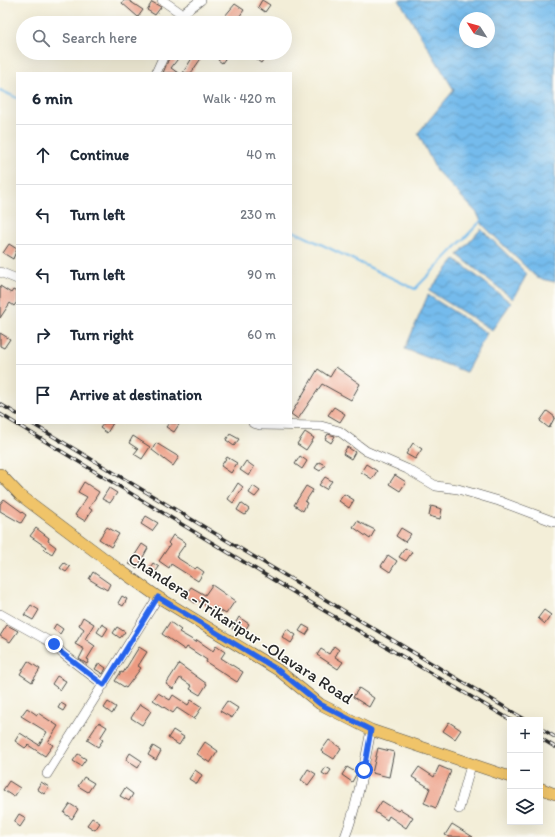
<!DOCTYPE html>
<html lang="en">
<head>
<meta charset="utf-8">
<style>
  :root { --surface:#fff; --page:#f6f6f7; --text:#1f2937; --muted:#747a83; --line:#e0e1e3 }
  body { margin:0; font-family:Itim,sans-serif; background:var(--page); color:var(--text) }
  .controls { position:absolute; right:12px; bottom:12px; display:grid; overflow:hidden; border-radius:0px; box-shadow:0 4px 16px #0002 }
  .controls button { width:36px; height:36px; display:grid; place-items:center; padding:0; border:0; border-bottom:1px solid var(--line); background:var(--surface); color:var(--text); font:20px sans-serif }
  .compass { position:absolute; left:459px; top:12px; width:36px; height:36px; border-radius:50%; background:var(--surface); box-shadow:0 4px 16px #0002; rotate:306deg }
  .stop { position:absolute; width:12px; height:12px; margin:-9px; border:3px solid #2563eb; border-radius:50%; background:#fff }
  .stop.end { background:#2563eb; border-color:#fff; box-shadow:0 1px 4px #0008 }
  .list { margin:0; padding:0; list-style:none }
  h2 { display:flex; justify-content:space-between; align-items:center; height:52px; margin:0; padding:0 16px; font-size:17px }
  h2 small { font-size:13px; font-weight:400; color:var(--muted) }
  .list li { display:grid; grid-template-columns:26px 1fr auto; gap:12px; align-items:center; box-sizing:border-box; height:60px; padding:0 16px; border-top:1px solid var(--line) }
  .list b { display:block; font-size:15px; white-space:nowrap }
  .list em { font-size:13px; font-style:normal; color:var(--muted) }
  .icon { flex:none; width:22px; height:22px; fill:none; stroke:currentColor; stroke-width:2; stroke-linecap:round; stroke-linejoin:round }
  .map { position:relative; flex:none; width:555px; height:837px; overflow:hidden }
  .search { position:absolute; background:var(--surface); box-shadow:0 4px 16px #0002; left:16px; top:16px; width:276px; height:44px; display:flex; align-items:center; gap:10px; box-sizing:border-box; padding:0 14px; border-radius:22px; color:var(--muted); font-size:15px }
  .panel { position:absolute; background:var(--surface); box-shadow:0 4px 16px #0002; left:16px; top:72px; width:276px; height:352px; border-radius:0px }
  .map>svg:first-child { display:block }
  .water { fill:url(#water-waves); stroke:#50738c; fill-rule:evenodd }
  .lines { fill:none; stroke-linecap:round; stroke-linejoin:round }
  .stream { stroke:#75bbec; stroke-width:2 }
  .building { fill:#ec9b82 }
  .minor-casing { stroke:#494845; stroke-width:10 }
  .major-casing { stroke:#494845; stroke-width:12 }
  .minor { stroke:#fff; stroke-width:9 }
  .major { stroke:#f0c469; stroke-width:11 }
  .rail-casing { stroke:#2b2b2b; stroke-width:3.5 }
  .rail { stroke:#fdfcf7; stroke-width:2; stroke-dasharray:6; stroke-linecap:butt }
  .route { stroke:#2563eb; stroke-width:5 }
  .labels { text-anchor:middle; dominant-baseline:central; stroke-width:3; stroke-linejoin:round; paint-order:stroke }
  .street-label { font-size:17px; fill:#2b2b2b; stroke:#fdfcf7 }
</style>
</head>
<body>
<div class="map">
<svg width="555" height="837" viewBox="0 0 555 837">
  <defs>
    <pattern id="water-waves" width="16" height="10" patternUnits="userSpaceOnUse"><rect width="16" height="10" fill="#75bbec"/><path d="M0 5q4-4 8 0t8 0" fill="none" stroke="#6098bf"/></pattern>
  </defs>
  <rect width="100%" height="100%" fill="#fdfcf7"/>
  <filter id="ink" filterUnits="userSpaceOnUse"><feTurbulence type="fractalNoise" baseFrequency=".025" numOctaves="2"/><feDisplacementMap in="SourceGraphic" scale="8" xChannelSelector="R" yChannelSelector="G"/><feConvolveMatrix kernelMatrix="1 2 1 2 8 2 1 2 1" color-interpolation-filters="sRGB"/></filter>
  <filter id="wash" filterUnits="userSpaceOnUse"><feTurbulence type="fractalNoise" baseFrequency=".012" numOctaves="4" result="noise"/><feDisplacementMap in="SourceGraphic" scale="16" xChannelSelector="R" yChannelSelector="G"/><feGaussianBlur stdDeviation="0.9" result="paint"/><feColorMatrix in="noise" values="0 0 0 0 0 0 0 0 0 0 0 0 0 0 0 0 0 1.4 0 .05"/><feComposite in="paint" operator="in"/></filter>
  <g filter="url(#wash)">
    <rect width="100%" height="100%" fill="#f3eed8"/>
    <g class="water">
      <path d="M399,0H555V282L537,278L483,225L477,213L436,170L418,133L454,90ZM465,18H489V42H465Z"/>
      <polygon points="481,229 527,274 513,299 458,255"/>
      <polygon points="455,259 511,303 492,330 429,291"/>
      <polygon points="428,295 487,333 466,372 405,349"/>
    </g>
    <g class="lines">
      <g class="stream">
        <polyline points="0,90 17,98"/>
        <polyline points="291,230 415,289 482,220"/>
      </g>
    </g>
    <g id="blocks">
      <g class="building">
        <polygon points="124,0 128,0 143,10 138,17 122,3"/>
        <polygon points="262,0 270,5 265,12 258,7"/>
        <polygon points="152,2 161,7 155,15 147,10"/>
        <polygon points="235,4 244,10 239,17 237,16 232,23 219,23"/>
        <polygon points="171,53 176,53 180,56 171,68 178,73 163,73"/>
        <polygon points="195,53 202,57 191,73 183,73"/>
        <polygon points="222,53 227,56 222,63 218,60"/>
        <polygon points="258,53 266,56 261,63 254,58"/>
        <polygon points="9,244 17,249 13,259 3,253"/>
        <polygon points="0,286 11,293 13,290 17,292 17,302 14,306 10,303 0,318"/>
        <polygon points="0,333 10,339 4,348 0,346"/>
        <polygon points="336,367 360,384 351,400 322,384 298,419 291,414 318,369 330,377"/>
        <polygon points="334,407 345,414 340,422 328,415"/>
        <polygon points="547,411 555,417 549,428 540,421"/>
        <polygon points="104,423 113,423 107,433 100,428"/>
        <polygon points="169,423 180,423 174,432 166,427"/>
        <polygon points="305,432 314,438 306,450 297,444"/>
        <polygon points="230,434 239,439 234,446 226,440"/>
        <polygon points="328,434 335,436 331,443 325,439"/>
        <polygon points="133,436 150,447 142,459 134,454 138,449 129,443"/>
        <polygon points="156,443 179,457 173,466 152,450"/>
        <polygon points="413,443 422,449 415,459 406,454"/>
        <polygon points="347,447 355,452 351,459 343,454"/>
        <polygon points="300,456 307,461 302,469 295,464"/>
        <polygon points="227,457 237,463 231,473 221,466"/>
        <polygon points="246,461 254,467 249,476 240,470"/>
        <polygon points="319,462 325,465 320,471 315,468"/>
        <polygon points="366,464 377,471 372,479 361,472"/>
        <polygon points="395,475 406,482 400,491 389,484"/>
        <polygon points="325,477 332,481 326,489 319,485"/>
        <polygon points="84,482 99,492 89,508 92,510 85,521 75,515 87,497 78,492"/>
        <polygon points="238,483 243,487 233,503 228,499"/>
        <polygon points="253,486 260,491 255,497 249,493"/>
        <polygon points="306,486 313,490 305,502 307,503 303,511 294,505"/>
        <polygon points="109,488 117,493 110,503 102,499"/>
        <polygon points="344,494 354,500 349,508 339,501"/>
        <polygon points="4,499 26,515 21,523 0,511 0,504"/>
        <polygon points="241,503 249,509 245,515 237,510"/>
        <polygon points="431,506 442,509 440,519 429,516"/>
        <polygon points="146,516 158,523 152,531 141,524"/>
        <polygon points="357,521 375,530 370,539 353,527"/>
        <polygon points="107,527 119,534 111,547 99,539"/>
        <polygon points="36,528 49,538 48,541 56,547 52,554 44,549 46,547 30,536"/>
        <polygon points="401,528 411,534 405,542 396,536"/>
        <polygon points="173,535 186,543 176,557 195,569 197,567 204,572 198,581 171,564 169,568 159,561 170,545 168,543"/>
        <polygon points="142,544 148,548 137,568 129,564"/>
        <polygon points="405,548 412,552 406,561 399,557"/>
        <polygon points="388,555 397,561 390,572 381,566"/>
        <polygon points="64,563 70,567 66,572 60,568"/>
        <polygon points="153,563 159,567 153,576 147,572"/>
        <polygon points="93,572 110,584 107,590 89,579"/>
        <polygon points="212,585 235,601 226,614 213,606 211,609 197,600 195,603 185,596 191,587 205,595"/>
        <polygon points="122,596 127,599 123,606 118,603"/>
        <polygon points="31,605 39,610 33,620 24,615"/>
        <polygon points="544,610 551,615 545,624 538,618"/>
        <polygon points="83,617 94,624 85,639 95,646 87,659 89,660 87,664 79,659 84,649 75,644 84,629 79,625"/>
        <polygon points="239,617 249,624 242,635 232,629"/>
        <polygon points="170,622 181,630 179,632 196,642 197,640 213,651 216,646 225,652 221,658 243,672 237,682 206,662 207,660 187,647 185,650 162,634"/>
        <polygon points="56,624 63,629 60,634 53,629"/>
        <polygon points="102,624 108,628 103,636 97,632"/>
        <polygon points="7,625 18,631 10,642 0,636"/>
        <polygon points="303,625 310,629 306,635 299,631"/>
        <polygon points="117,627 125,632 120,638 113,633"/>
        <polygon points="287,629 296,635 291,643 282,637"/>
        <polygon points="334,646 339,650 335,657 343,662 338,669 317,655 321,649 329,654"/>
        <polygon points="139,647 147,652 138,666 141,668 126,688 115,681 121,672 123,673"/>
        <polygon points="28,661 40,669 32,682 20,674"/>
        <polygon points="99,663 106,668 103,674 95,669"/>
        <polygon points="179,664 207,684 200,695 190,689 192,686 180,678 173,689 166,684"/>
        <polygon points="57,676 66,681 60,690 52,684"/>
        <polygon points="359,688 374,698 369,707 353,697"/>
        <polygon points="158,693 170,700 173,695 188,705 191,700 202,707 194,719 177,708 173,713 153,700"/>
        <polygon points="227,701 238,708 232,718 220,711"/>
        <polygon points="108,702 116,707 112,714 104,708"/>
        <polygon points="61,703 66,706 63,711 58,708"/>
        <polygon points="140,704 151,711 142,725 131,718"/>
        <polygon points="27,708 37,715 38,713 58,726 48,742 53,745 45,756 28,745 25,748 15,741 20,733 39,745 47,732 21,716"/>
        <polygon points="99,722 107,727 100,738 103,740 98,747 87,740"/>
        <polygon points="449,722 461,730 455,739 443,731"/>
        <polygon points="173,730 184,737 179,745 168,738"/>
        <polygon points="329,740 341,748 334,759 321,751"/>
        <polygon points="205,742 218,751 210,763 197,754"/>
        <polygon points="153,746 161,751 156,760 148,755"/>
        <polygon points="378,748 394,752 389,777 372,773"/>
        <polygon points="130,753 142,761 138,768 126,760"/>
        <polygon points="78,754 86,759 81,766 73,761"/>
        <polygon points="439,766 451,771 436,808 424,803 430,788 412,777 419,767 434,777"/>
        <polygon points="326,767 331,770 327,776 322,773"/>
        <polygon points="347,767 357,773 352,782 342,775"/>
        <polygon points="308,769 316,774 308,785 301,780"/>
        <polygon points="195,770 202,775 197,784 189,779"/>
        <polygon points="84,777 94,783 88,792 78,786"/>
        <polygon points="9,781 20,788 14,797 3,790"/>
        <polygon points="41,782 49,787 44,794 37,789"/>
        <polygon points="125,788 133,794 129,801 120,796"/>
        <polygon points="382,801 398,811 400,809 413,817 406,828 389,816 387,820 375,812"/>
        <polygon points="70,804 78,809 72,819 64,813"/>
        <polygon points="19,814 26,818 20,827 14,822"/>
        <polygon points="92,818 100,823 95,830 87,825"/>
        <polygon points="452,824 473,837 449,837 445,835"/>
      </g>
    </g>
  </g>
  <g filter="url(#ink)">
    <use href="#blocks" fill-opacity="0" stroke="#494845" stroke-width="1"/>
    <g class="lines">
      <g class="minor-casing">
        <g id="minor">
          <polyline points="162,0 182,14"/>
          <polyline points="178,23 182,14 201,0"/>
          <polyline points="156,73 165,53"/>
          <polyline points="0,272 17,279"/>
          <polyline points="253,423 260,425 321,426 339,431 366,451 407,469 436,486 458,489 499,501 555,522"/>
          <polyline points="0,614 54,644 62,653 104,685"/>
          <polyline points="47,774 158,597"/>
          <polyline points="459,809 471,765"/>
          <path d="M345,837C358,803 364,766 371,730"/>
        </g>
      </g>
      <g class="major-casing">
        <g id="major">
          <polyline points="0,474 20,495 117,568 158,597 278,670 320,704 371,730 510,777"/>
          <polyline points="540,788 555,794"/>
        </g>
      </g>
      <use href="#minor" class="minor"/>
      <use href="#major" class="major"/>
      <g class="rail-casing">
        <g id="rail">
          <polyline points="0,404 17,414"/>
          <polyline points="0,414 323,610 511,720"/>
          <polyline points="31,423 526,720"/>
          <polyline points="540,728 555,737"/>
          <polyline points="540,738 555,747"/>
        </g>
      </g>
      <use href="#rail" class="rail"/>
    </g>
  </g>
  <g class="lines" filter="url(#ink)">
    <polyline class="route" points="54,644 62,653 104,685 158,597 278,670 320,704 371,730 364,770"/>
  </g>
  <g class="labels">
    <g class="street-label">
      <text transform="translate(241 628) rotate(33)">Chandera -Trikaripur -Olavara Road</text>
    </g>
  </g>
</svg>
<div class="controls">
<button>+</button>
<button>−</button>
<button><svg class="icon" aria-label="layers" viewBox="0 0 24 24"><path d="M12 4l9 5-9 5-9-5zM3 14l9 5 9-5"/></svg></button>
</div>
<svg class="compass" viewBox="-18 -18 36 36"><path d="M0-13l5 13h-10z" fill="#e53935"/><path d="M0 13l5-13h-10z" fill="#747a83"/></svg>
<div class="stop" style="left:364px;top:770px"></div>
<div class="stop end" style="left:54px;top:644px"></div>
<div class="search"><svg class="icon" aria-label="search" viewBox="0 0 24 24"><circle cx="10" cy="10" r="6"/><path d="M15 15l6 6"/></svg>Search here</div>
<section class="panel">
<h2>6 min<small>Walk · 420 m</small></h2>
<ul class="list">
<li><svg class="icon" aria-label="ahead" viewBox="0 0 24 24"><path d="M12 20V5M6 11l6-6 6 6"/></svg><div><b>Continue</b></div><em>40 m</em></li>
<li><svg class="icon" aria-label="left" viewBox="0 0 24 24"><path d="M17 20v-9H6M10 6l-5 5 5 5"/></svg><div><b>Turn left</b></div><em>230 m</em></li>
<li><svg class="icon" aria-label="left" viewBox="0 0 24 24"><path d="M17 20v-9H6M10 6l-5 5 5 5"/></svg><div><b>Turn left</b></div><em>90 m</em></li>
<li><svg class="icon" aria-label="right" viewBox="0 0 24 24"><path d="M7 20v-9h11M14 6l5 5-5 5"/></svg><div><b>Turn right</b></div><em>60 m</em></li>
<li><svg class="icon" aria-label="arrive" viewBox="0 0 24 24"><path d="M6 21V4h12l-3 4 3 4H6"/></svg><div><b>Arrive at destination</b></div></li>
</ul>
</section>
</div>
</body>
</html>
